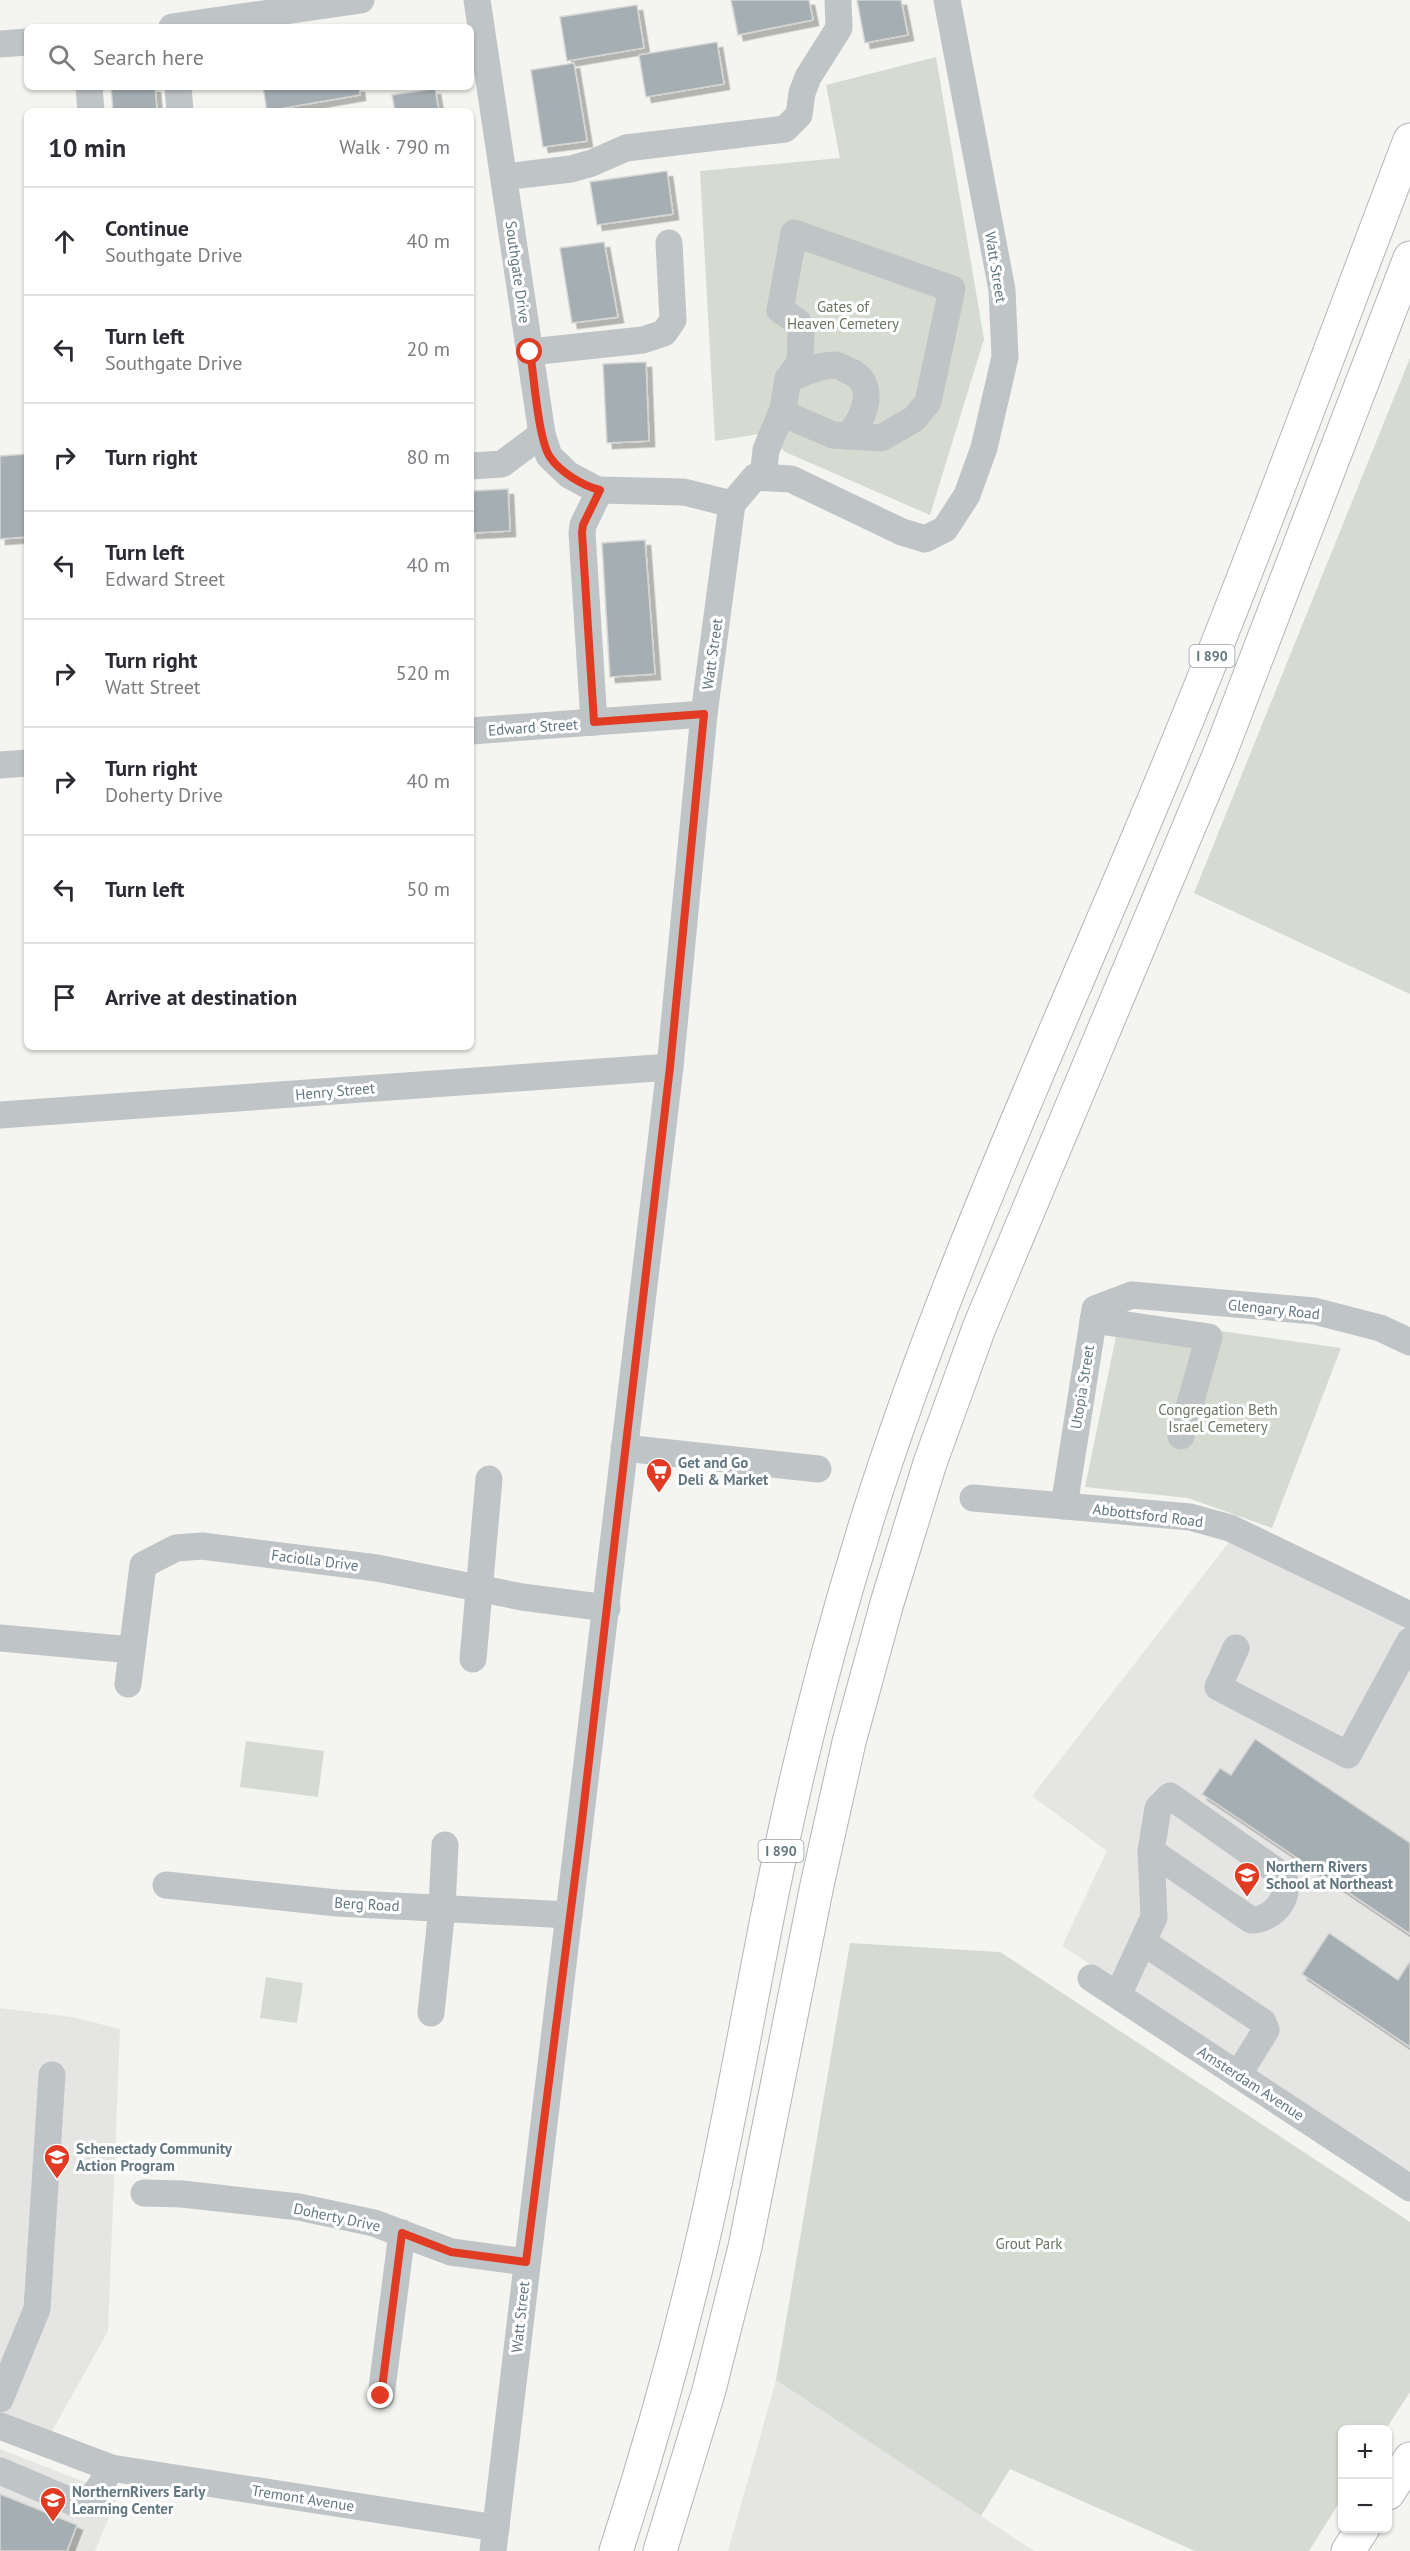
<!DOCTYPE html>
<html lang="en">
<head>
<meta charset="utf-8">
<style>
  :root { --surface:#fff; --page:#f2f2f3; --text:#2b2b33; --muted:#7c7c81; --line:#e1e1e2 }
  body { margin:0; font-family:"PT Sans",sans-serif; background:var(--page); color:var(--text) }
  .controls { position:absolute; right:18px; bottom:18px; display:grid; overflow:hidden; border-radius:9px; box-shadow:0 2px 4px #0004 }
  .controls button { width:54px; height:54px; display:grid; place-items:center; padding:0; border:0; border-bottom:2px solid var(--line); background:var(--surface); color:var(--text); font:30px sans-serif }
  .stop { position:absolute; width:18px; height:18px; margin:-14px; border:4px solid #e13c23; border-radius:50%; background:#fff }
  .stop.end { background:#e13c23; border-color:#fff; box-shadow:0 2px 6px #0008 }
  .list { margin:0; padding:0; list-style:none }
  h2 { display:flex; justify-content:space-between; align-items:center; height:78px; margin:0; padding:0 24px; font-size:26px }
  h2 small { font-size:20px; font-weight:400; color:var(--muted) }
  .list li { display:grid; grid-template-columns:39px 1fr auto; gap:18px; align-items:center; box-sizing:border-box; height:108px; padding:0 24px; border-top:2px solid var(--line) }
  .list b { display:block; font-size:22px; white-space:nowrap }
  .list p { margin:0; font-size:20px; white-space:nowrap; color:var(--muted) }
  .list em { font-size:20px; font-style:normal; color:var(--muted) }
  .icon { flex:none; width:33px; height:33px; fill:none; stroke:currentColor; stroke-width:2; stroke-linecap:round; stroke-linejoin:round }
  .map { position:relative; flex:none; width:1410px; height:2551px; overflow:hidden }
  .search { position:absolute; background:var(--surface); box-shadow:0 2px 4px #0004; left:24px; top:24px; width:450px; height:66px; display:flex; align-items:center; gap:15px; box-sizing:border-box; padding:0 21px; border-radius:9px; color:var(--muted); font-size:22px }
  .panel { position:absolute; background:var(--surface); box-shadow:0 2px 4px #0004; left:24px; top:108px; width:450px; height:942px; border-radius:9px }
  .map>svg:first-child { display:block }
  .built { fill:#e5e5e4 }
  .green { fill:#d6dbd1 }
  .building { fill:#a5afb3; stroke:#d5d5d3; stroke-width:1.5; filter:url(#shadow) }
  .lines { fill:none; stroke-linecap:round; stroke-linejoin:round }
  .major-casing { stroke:#b2b7ba; stroke-width:35 }
  .highway-casing { stroke:#b2b6b8; stroke-width:35 }
  .minor { stroke:#bfc4c6; stroke-width:27 }
  .major { stroke:#fff; stroke-width:33 }
  .highway { stroke:#fff; stroke-width:33 }
  .route { stroke:#e13c23; stroke-width:8 }
  .labels { text-anchor:middle; dominant-baseline:central; stroke-width:6; stroke-linejoin:round; paint-order:stroke }
  .shield { fill:#fff; stroke:#92a0a7; stroke-width:1.5 }
  .shield-label { font-size:14px; font-weight:bold; fill:#637781 }
  .street-label { font-size:15px; fill:#637781; stroke:#fff }
  .park-label { font-size:15px; fill:#697862; stroke:#fff }
  .poi-label { font-size:15px; font-weight:bold; fill:#637781; stroke:#fff; text-anchor:start }
</style>
</head>
<body>
<div class="map">
<svg width="1410" height="2551" viewBox="0 0 1410 2551">
  <defs>
    <filter id="shadow"><feDropShadow dx="5.5" dy="5.5" stdDeviation="0" flood-color="#0004"/></filter>
  </defs>
  <rect width="100%" height="100%" fill="#f4f4f0"/>
  <g class="built">
    <polygon points="1229,1542 1410,1629 1410,2171 1062,1946 1107,1851 1032,1796"/>
    <polygon points="0,2008 72,2017 120,2029 108,2331 50,2435 0,2413"/>
    <polygon points="776,2380 1034,2551 728,2551"/>
    <polygon points="0,2449 118,2495 95,2551 0,2551"/>
  </g>
  <g class="green">
    <polygon points="936,57 984,339 930,515 785,452 766,433 715,441 700,171 840,158 826,85"/>
    <polygon points="1410,358 1410,994 1194,893"/>
    <polygon points="1120,1317 1341,1348 1272,1528 1188,1498 1085,1487"/>
    <polygon points="246,1741 324,1751 318,1797 240,1787"/>
    <polygon points="850,1943 1000,1952 1410,2222 1410,2392 1386,2429 1342,2430 1342,2498 1309,2551 1195,2551 1010,2469 981,2516 776,2380"/>
    <polygon points="266,1977 303,1983 297,2023 260,2018"/>
  </g>
  <g class="building">
    <polygon points="731,0 809,0 813,20 738,35"/>
    <polygon points="857,0 901,0 908,35 865,43"/>
    <polygon points="637,5 644,48 567,61 560,17"/>
    <polygon points="717,42 724,84 646,97 639,55"/>
    <polygon points="574,63 587,141 543,147 531,70"/>
    <polygon points="111,87 155,87 157,111 113,111"/>
    <polygon points="263,87 359,87 360,95 267,111"/>
    <polygon points="435,89 439,111 395,111 392,95"/>
    <polygon points="667,171 673,214 597,225 590,182"/>
    <polygon points="604,242 618,317 572,323 560,248"/>
    <polygon points="646,362 649,441 607,443 603,364"/>
    <polygon points="27,454 27,537 0,539 0,456"/>
    <polygon points="508,489 510,531 471,533 471,491"/>
    <polygon points="645,540 655,674 610,677 602,543"/>
    <polygon points="1255,1739 1410,1843 1410,1934 1202,1794 1220,1768 1231,1775"/>
    <polygon points="1329,1933 1398,1980 1410,1961 1410,2047 1302,1974"/>
    <polygon points="0,2494 77,2525 67,2551 0,2551"/>
  </g>
  <g class="lines">
    <g class="major-casing">
      <g id="major">
        <polyline points="1388,2493 1410,2459"/>
        <polyline points="1348,2551 1363,2528"/>
      </g>
    </g>
    <g class="highway-casing">
      <g id="highway">
        <path d="M616,2551C649,2450 678,2347 702,2243C730,2123 750,2000 775,1879C799,1758 830,1639 867,1520C951,1252 1074,997 1180,737C1261,539 1334,339 1410,140"/>
        <polyline points="660,2551 709,2390 745,2247 817,1885 849,1742 887,1603 930,1463 979,1328 1220,753 1410,258"/>
      </g>
    </g>
    <g class="minor">
      <polyline points="477,0 542,434 549,456 569,475 597,490 684,492 732,504"/>
      <polyline points="172,27 361,0"/>
      <polyline points="0,44 27,42"/>
      <polyline points="89,87 91,111"/>
      <polyline points="178,87 180,111"/>
      <polyline points="504,177 571,169 592,163 626,148 785,129 799,115 802,93 808,77 839,28 838,0"/>
      <polyline points="530,352 643,340 664,333 673,320 669,243"/>
      <path d="M788,379C802,374 819,365 834,365C838,365 843,368 847,370C879,382 865,417 848,436"/>
      <polyline points="471,466 502,464 542,434"/>
      <polyline points="763,477 766,450 783,409 788,379 800,362 801,332 798,322 780,310 794,233 952,289 928,402 914,419 881,438 833,435 782,413"/>
      <polyline points="594,722 582,533 583,525 600,490"/>
      <polyline points="471,731 704,714"/>
      <polyline points="0,765 27,763"/>
      <polyline points="0,1115 670,1067"/>
      <polyline points="1093,1320 1209,1337 1181,1436"/>
      <polyline points="624,1448 818,1469"/>
      <polyline points="973,1498 1190,1517 1230,1528 1410,1615"/>
      <polyline points="1064,1506 1095,1309 1132,1295 1314,1311 1380,1328 1410,1342"/>
      <polyline points="0,1638 132,1650"/>
      <polyline points="1236,1648 1218,1687 1348,1755 1410,1641"/>
      <polyline points="473,1659 489,1479"/>
      <polyline points="128,1684 143,1565 176,1548 202,1546 377,1568 522,1597 607,1608"/>
      <polyline points="166,1885 337,1903 569,1915"/>
      <polyline points="1143,1942 1263,2022 1266,2030 1238,2075"/>
      <polyline points="1091,1978 1410,2188"/>
      <path d="M1118,1995L1154,1917L1151,1851L1158,1808L1170,1796L1282,1875C1294,1896 1273,1920 1251,1920L1151,1851"/>
      <polyline points="431,2013 442,1908 445,1845"/>
      <polyline points="144,2193 182,2194 299,2207 374,2223 451,2252 526,2262"/>
      <polyline points="381,2396 402,2233"/>
      <polyline points="0,2399 37,2309 52,2075"/>
      <polyline points="0,2426 111,2468 496,2528"/>
      <path d="M0,2471L75,2503C95,2502 101,2484 111,2468"/>
      <polyline points="493,2551 670,1067 704,714 732,504 755,477 791,479 902,532 925,539 945,529 967,495 984,448 1005,357 1002,290 947,0"/>
    </g>
    <use href="#major" class="major"/>
    <use href="#highway" class="highway"/>
  </g>
  <g class="lines">
    <path class="route" d="M381,2396L402,2233L451,2252L526,2262L580,1838L670,1067L704,714L594,722L582,533L583,525L600,490C583,486 560,472 550,457C538,439 534,375 530,352"/>
  </g>
  <defs>
    <g id="supermarket-pin" transform="scale(1.35)"><path d="M0 17L-7.5 6A9.5 9.5 0 1 1 7.5 6Z" fill="#e13c23" stroke="#fff"/><path d="M-6-5.5h2.5l.6 2H6L4.5 2H-2.5L-4.4-4H-6ZM-1.5 3.2a1.3 1.3 0 1 0 .1 0ZM3 3.2a1.3 1.3 0 1 0 .1 0Z" fill="#fff"/></g>
    <g id="school-pin" transform="scale(1.35)"><path d="M0 17L-7.5 6A9.5 9.5 0 1 1 7.5 6Z" fill="#e13c23" stroke="#fff"/><path d="M0-5L7-2L0 1L-7-2ZM-4 1L0 2.5L4 1V4Q0 6-4 4Z" fill="#fff"/></g>
  </defs>
  <g fill-rule="evenodd">
    <use href="#supermarket-pin" x="659" y="1471"/>
    <use href="#school-pin" x="1247" y="1875"/>
    <use href="#school-pin" x="57" y="2157"/>
    <use href="#school-pin" x="53" y="2500"/>
  </g>
  <g class="labels">
    <g class="shield">
      <rect x="1189.5" y="645" width="45" height="22" rx="4.5"/>
      <rect x="758.5" y="1840" width="45" height="22" rx="4.5"/>
    </g>
    <g class="shield-label">
      <text x="1212" y="656">I 890</text>
      <text x="781" y="1851">I 890</text>
    </g>
    <g class="street-label">
      <text transform="translate(996 267) rotate(81)">Watt Street</text>
      <text transform="translate(518 272) rotate(82)">Southgate Drive</text>
      <text transform="translate(712 654) rotate(-82)">Watt Street</text>
      <text transform="translate(533 727) rotate(-4)">Edward Street</text>
      <text transform="translate(335 1091) rotate(-5)">Henry Street</text>
      <text transform="translate(1274 1309) rotate(6)">Glengary Road</text>
      <text transform="translate(1082 1387) rotate(-81)">Utopia Street</text>
      <text transform="translate(1148 1515) rotate(7)">Abbottsford Road</text>
      <text transform="translate(315 1560) rotate(7)">Faciolla Drive</text>
      <text transform="translate(367 1904) rotate(3)">Berg Road</text>
      <text transform="translate(1251 2083) rotate(33)">Amsterdam Avenue</text>
      <text transform="translate(337 2217) rotate(12)">Doherty Drive</text>
      <text transform="translate(520 2317) rotate(-84)">Watt Street</text>
      <text transform="translate(303 2498) rotate(9)">Tremont Avenue</text>
    </g>
    <g class="park-label">
      <text x="843" y="306">Gates of<tspan x="843" dy="17">Heaven Cemetery</tspan></text>
      <text x="1218" y="1409">Congregation Beth<tspan x="1218" dy="17">Israel Cemetery</tspan></text>
      <text x="1029" y="2243">Grout Park</text>
    </g>
    <g class="poi-label">
      <text x="678" y="1462">Get and Go<tspan x="678" dy="17">Deli &amp; Market</tspan></text>
      <text x="1266" y="1866">Northern Rivers<tspan x="1266" dy="17">School at Northeast</tspan></text>
      <text x="76" y="2148">Schenectady Community<tspan x="76" dy="17">Action Program</tspan></text>
      <text x="72" y="2491">NorthernRivers Early<tspan x="72" dy="17">Learning Center</tspan></text>
    </g>
  </g>
</svg>
<div class="controls">
<button>+</button>
<button>−</button>
</div>
<div class="stop" style="left:530px;top:352px"></div>
<div class="stop end" style="left:381px;top:2396px"></div>
<div class="search"><svg class="icon" aria-label="search" viewBox="0 0 24 24"><circle cx="10" cy="10" r="6"/><path d="M15 15l6 6"/></svg>Search here</div>
<section class="panel">
<h2>10 min<small>Walk · 790 m</small></h2>
<ul class="list">
<li><svg class="icon" aria-label="ahead" viewBox="0 0 24 24"><path d="M12 20V5M6 11l6-6 6 6"/></svg><div><b>Continue</b><p>Southgate Drive</p></div><em>40 m</em></li>
<li><svg class="icon" aria-label="left" viewBox="0 0 24 24"><path d="M17 20v-9H6M10 6l-5 5 5 5"/></svg><div><b>Turn left</b><p>Southgate Drive</p></div><em>20 m</em></li>
<li><svg class="icon" aria-label="right" viewBox="0 0 24 24"><path d="M7 20v-9h11M14 6l5 5-5 5"/></svg><div><b>Turn right</b></div><em>80 m</em></li>
<li><svg class="icon" aria-label="left" viewBox="0 0 24 24"><path d="M17 20v-9H6M10 6l-5 5 5 5"/></svg><div><b>Turn left</b><p>Edward Street</p></div><em>40 m</em></li>
<li><svg class="icon" aria-label="right" viewBox="0 0 24 24"><path d="M7 20v-9h11M14 6l5 5-5 5"/></svg><div><b>Turn right</b><p>Watt Street</p></div><em>520 m</em></li>
<li><svg class="icon" aria-label="right" viewBox="0 0 24 24"><path d="M7 20v-9h11M14 6l5 5-5 5"/></svg><div><b>Turn right</b><p>Doherty Drive</p></div><em>40 m</em></li>
<li><svg class="icon" aria-label="left" viewBox="0 0 24 24"><path d="M17 20v-9H6M10 6l-5 5 5 5"/></svg><div><b>Turn left</b></div><em>50 m</em></li>
<li><svg class="icon" aria-label="arrive" viewBox="0 0 24 24"><path d="M6 21V4h12l-3 4 3 4H6"/></svg><div><b>Arrive at destination</b></div></li>
</ul>
</section>
</div>
</body>
</html>
